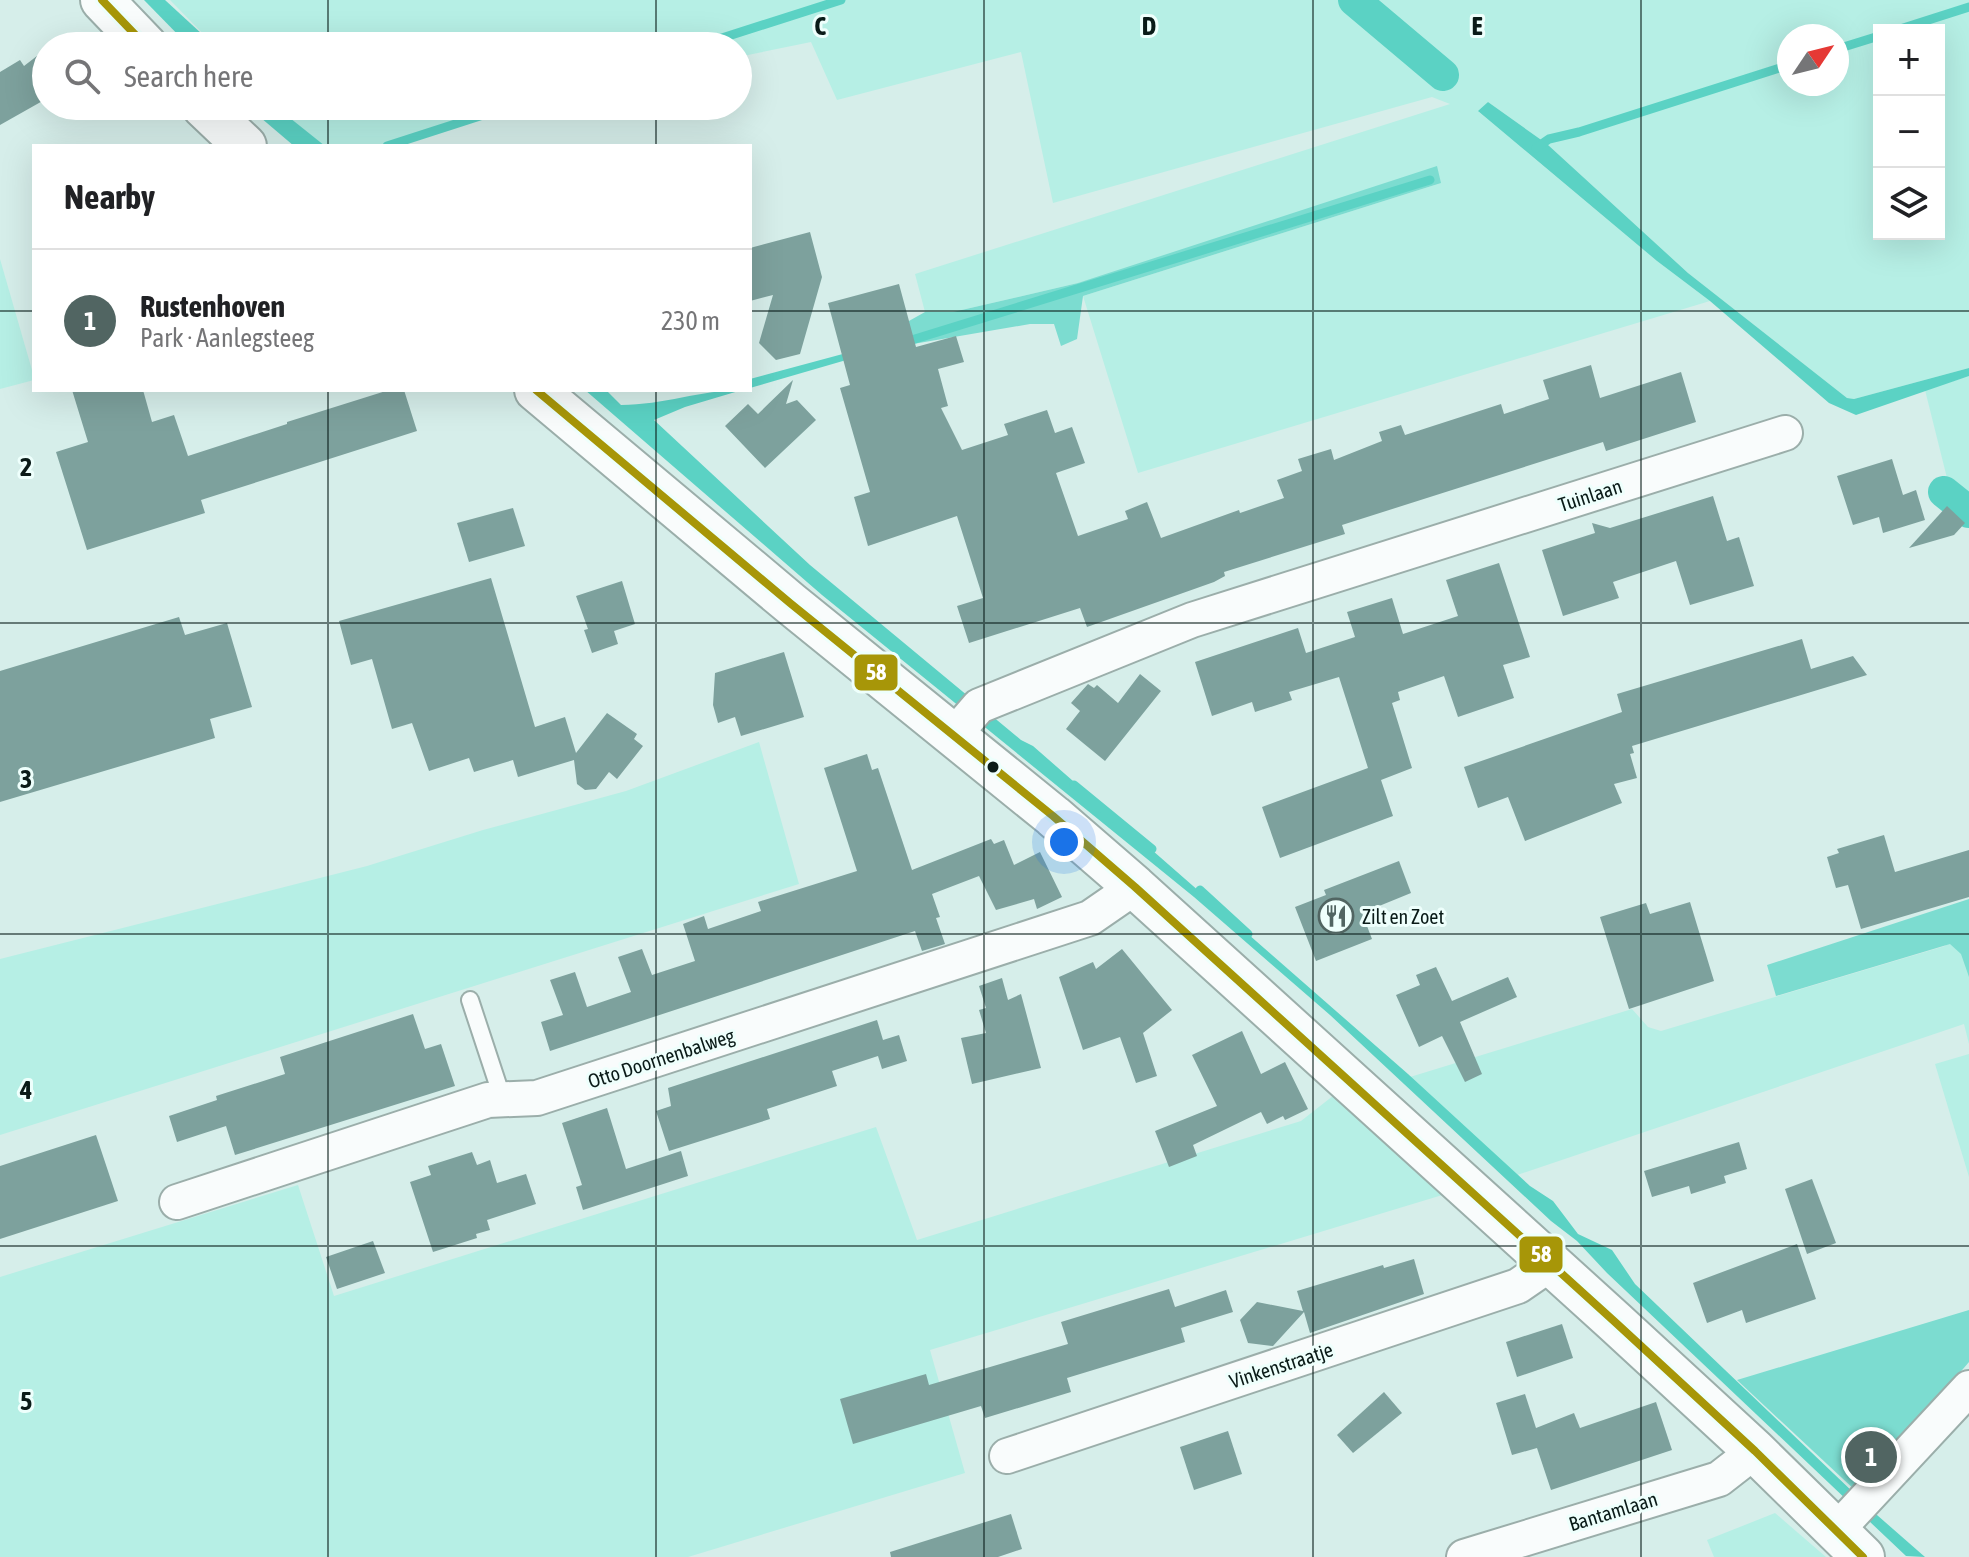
<!DOCTYPE html>
<html lang="en">
<head>
<meta charset="utf-8">
<style>
  :root { --surface:#fff; --page:#f6f6f6; --text:#202124; --muted:#757577; --line:#e0e0e0; --accent:#516562 }
  body { margin:0; font-family:"Asap Condensed",sans-serif; background:var(--page); color:var(--text) }
  .controls { position:absolute; right:24px; top:24px; display:grid; overflow:hidden; border-radius:0px; box-shadow:0 8px 32px #0002 }
  .controls button { width:72px; height:72px; display:grid; place-items:center; padding:0; border:0; border-bottom:2px solid var(--line); background:var(--surface); color:var(--text); font:40px sans-serif }
  .compass { position:absolute; left:1777px; top:24px; width:72px; height:72px; border-radius:50%; background:var(--surface); box-shadow:0 8px 32px #0002; rotate:55deg }
  .you { position:absolute; left:1064px; top:842px; width:28px; height:28px; margin:-20px; border:6px solid #fff; border-radius:50%; background:#1a73e8; box-shadow:0 0 0 12px #1a73e833 }
  .badge { display:grid; place-items:center; width:52px; height:52px; border-radius:50%; background:var(--accent); color:#fff; font-size:26px; font-weight:700 }
  .pin { position:absolute; translate:-50% -50%; border:4px solid #fff; box-shadow:0 2px 8px #0006 }
  .list { margin:0; padding:0; list-style:none }
  h2 { display:flex; justify-content:space-between; align-items:center; height:104px; margin:0; padding:0 32px; font-size:34px }
  h2 small { font-size:26px; font-weight:400; color:var(--muted) }
  .list li { display:grid; grid-template-columns:52px 1fr auto; gap:24px; align-items:center; box-sizing:border-box; height:144px; padding:0 32px; border-top:2px solid var(--line) }
  .list b { display:block; font-size:30px; white-space:nowrap }
  .list p { margin:0; font-size:26px; white-space:nowrap; color:var(--muted) }
  .list em { font-size:26px; font-style:normal; color:var(--muted) }
  .icon { flex:none; width:44px; height:44px; fill:none; stroke:currentColor; stroke-width:2; stroke-linecap:round; stroke-linejoin:round }
  .map { position:relative; flex:none; width:1969px; height:1557px; overflow:hidden }
  .search { position:absolute; background:var(--surface); box-shadow:0 8px 32px #0002; left:32px; top:32px; width:720px; height:88px; display:flex; align-items:center; gap:20px; box-sizing:border-box; padding:0 28px; border-radius:44px; color:var(--muted); font-size:30px }
  .panel { position:absolute; background:var(--surface); box-shadow:0 8px 32px #0002; left:32px; top:144px; width:720px; height:248px; border-radius:0px }
  .map>svg:first-child { display:block }
  .green { fill:#b6efe5; fill-rule:evenodd }
  .forest { fill:#7cdcd0 }
  .water { fill:#5bd2c4 }
  .lines { fill:none; stroke-linecap:round; stroke-linejoin:round }
  .stream { stroke:#5bd2c4; stroke-width:9 }
  .canal { stroke:#5bd2c4; stroke-width:32 }
  .building { fill:#7da19d }
  .service-casing { stroke:#9baeaa; stroke-width:20 }
  .minor-casing { stroke:#9baeaa; stroke-width:38 }
  .tertiary-casing { stroke:#9baeaa; stroke-width:46 }
  .service { stroke:#f9fcfc; stroke-width:16 }
  .minor { stroke:#f9fcfc; stroke-width:34 }
  .tertiary { stroke:#f9fcfc; stroke-width:42 }
  .bus-1-casing { stroke:#eefffc; stroke-width:14 }
  .bus-1 { stroke:#a79608; stroke-width:8 }
  .grid { fill:none; stroke:#0a1b18; stroke-width:2; stroke-opacity:0.55 }
  .bus-dot { fill:#0a1b18; stroke:#eefffc; stroke-width:3 }
  .labels { text-anchor:middle; dominant-baseline:central; stroke-width:6; stroke-linejoin:round; paint-order:stroke }
  .street-label { font-size:20px; fill:#0a1b18; stroke:#eefffc }
  .poi-label { font-size:20px; fill:#0a1b18; stroke:#eefffc; text-anchor:start }
  .grid-label { font-size:26px; text-anchor:middle; font-weight:bold; fill:#0a1b18; stroke:#eefffc; stroke-width:6; stroke-linejoin:round; paint-order:stroke }
  .line-badge { stroke:#eefffc; stroke-width:3 }
  .badge-label { font-size:22px; text-anchor:middle; font-weight:bold; fill:#fff }
</style>
</head>
<body>
<div class="map">
<svg width="1969" height="1557" viewBox="0 0 1969 1557">
  <rect width="100%" height="100%" fill="#d6eeea"/>
  <g class="green">
    <path d="M170,0H1969V368L1854,399L1847,398L1688,273L1547,144L1488,102L1479,112L1657,261L1710,301L1138,473L1083,296L1441,183L1078,283L953,312H925L915,274L1450,104L1432,97L1053,203L1021,52L837,100L811,42L738,57V46H215ZM1879,30H1939V234H1879ZM1789,36H1837V84H1789Z"/>
    <polygon points="276,106 512,106 396,146 322,146"/>
    <polygon points="0,259 34,377 34,380 0,389"/>
    <polygon points="1969,376 1969,509 1950,490 1925,390"/>
    <polygon points="759,742 799,884 0,1135 0,959 367,866 483,830 626,791"/>
    <polygon points="1969,914 1969,1044 1964,1024 1517,1175 1410,1077 1632,1009 1648,1027 1661,1031 1945,946"/>
    <polygon points="1969,1054 1969,1177 1935,1064"/>
    <polygon points="1338,1092 1449,1193 930,1350 965,1473 688,1557 0,1557 0,1277 298,1185 334,1296 876,1127 917,1240 1301,1121"/>
    <polygon points="1775,1513 1826,1557 1714,1557 1707,1540"/>
  </g>
  <g class="forest">
    <polygon points="1437,166 1441,183 1083,296 1077,339 1061,346 1054,324 1030,324 913,344 866,345 925,312 953,312 1078,283"/>
    <polygon points="1969,899 1969,977 1961,954 1950,944 1776,996 1767,965"/>
    <polygon points="1969,1310 1969,1362 1857,1492 1737,1380"/>
  </g>
  <g class="water">
    <polygon points="144,0 165,0 215,46 189,46"/>
    <polygon points="1488,102 1547,144 1688,273 1847,398 1854,399 1969,368 1969,376 1856,415 1829,403 1710,301 1657,261 1478,111"/>
    <polygon points="247,106 275,106 325,146 294,146"/>
    <polygon points="865,348 867,354 750,388 750,379"/>
    <path d="M585,390H606L621,405C663,405 701,390 742,390L685,407L654,420L810,565L1021,740L1033,746L1408,1074L1530,1186L1553,1201L1578,1234L1612,1250L1635,1284L1877,1515L1925,1557L1906,1556L1607,1273L1577,1241L1551,1221L1330,1015L1194,897L822,595Z"/>
  </g>
  <g class="lines">
    <g class="stream">
      <polyline points="1897,30 1969,7"/>
      <polyline points="697,46 841,0"/>
      <polyline points="1837,49 1879,36"/>
      <polyline points="387,146 511,106"/>
      <polyline points="1536,148 1549,139 1579,132 1789,65"/>
      <polyline points="902,343 1430,180"/>
      <polyline points="1074,785 1152,849"/>
      <polyline points="1200,890 1248,934"/>
    </g>
    <g class="canal">
      <polyline points="1354,0 1443,75"/>
      <polyline points="1944,492 1969,512"/>
    </g>
  </g>
  <g class="building">
    <polygon points="46,49 46,99 0,125 0,72 20,60 24,66"/>
    <polygon points="810,232 822,277 800,354 776,360 759,343 773,295 750,301 750,248"/>
    <polygon points="899,284 916,347 956,336 964,362 938,369 948,406 941,408 962,450 1008,435 1004,424 1047,410 1055,433 1072,427 1085,463 1056,473 1078,536 1128,519 1125,511 1147,502 1161,538 1239,510 1240,513 1284,498 1277,480 1302,471 1298,459 1331,449 1334,460 1382,441 1379,432 1401,425 1405,435 1501,404 1504,414 1549,399 1543,380 1591,365 1600,398 1681,372 1696,422 1606,451 1603,442 1342,525 1345,534 1224,572 1225,576 1214,582 1087,627 1080,608 969,643 957,606 983,598 957,516 868,546 854,497 870,492 840,388 850,385 828,303"/>
    <polygon points="793,380 786,404 797,400 816,420 765,468 725,426 748,404 758,414"/>
    <polygon points="72,390 143,390 152,422 174,415 188,456 287,424 287,422 389,390 404,390 417,431 201,500 205,513 87,550 56,452 88,442"/>
    <polygon points="1892,459 1903,495 1916,490 1925,520 1883,533 1879,517 1853,525 1837,476"/>
    <polygon points="1713,496 1727,541 1739,537 1754,586 1690,605 1676,561 1613,582 1619,598 1563,616 1542,550 1595,533 1592,523 1610,528"/>
    <polygon points="1947,506 1965,523 1954,535 1909,548"/>
    <polygon points="513,508 525,546 469,562 457,523"/>
    <polygon points="1499,563 1530,657 1503,665 1514,698 1458,717 1444,676 1398,692 1400,700 1392,703 1412,768 1381,780 1393,816 1280,858 1262,807 1368,768 1339,677 1289,692 1292,700 1255,712 1252,702 1212,716 1195,662 1298,628 1306,653 1355,637 1347,612 1392,598 1403,634 1458,616 1446,580"/>
    <polygon points="491,578 535,727 565,717 576,753 607,713 637,734 634,739 643,746 617,779 609,772 596,789 585,790 577,784 574,760 518,777 513,760 474,772 469,758 429,771 412,723 392,729 372,659 351,665 339,621"/>
    <polygon points="622,581 635,624 614,631 618,644 592,653 584,630 588,629 576,596"/>
    <polygon points="179,617 185,635 227,623 252,707 210,719 215,738 0,802 0,671"/>
    <polygon points="1802,639 1811,669 1853,656 1867,675 1632,746 1634,753 1630,754 1637,778 1614,784 1622,803 1525,841 1508,797 1478,808 1464,767 1622,712 1617,694"/>
    <polygon points="784,652 804,717 741,736 735,717 718,723 713,705 715,673"/>
    <polygon points="1140,674 1161,691 1105,761 1066,729 1080,711 1071,703 1088,684 1094,688 1097,685 1118,703"/>
    <polygon points="867,754 872,770 878,768 912,870 991,839 994,844 1004,840 1014,865 1040,852 1062,897 1037,909 1034,899 996,910 979,876 932,894 940,917 936,918 945,944 922,951 915,931 550,1051 541,1022 563,1015 550,980 575,972 587,1007 631,992 618,957 642,949 652,975 695,961 683,924 704,916 708,929 761,911 758,902 857,871 824,768"/>
    <polygon points="1884,835 1895,872 1969,850 1969,897 1861,929 1848,885 1836,888 1827,857 1839,853 1837,849"/>
    <polygon points="1399,861 1411,893 1362,913 1372,939 1316,961 1295,907 1326,895 1324,890"/>
    <polygon points="1690,902 1714,981 1629,1009 1600,917 1646,903 1650,914"/>
    <polygon points="1122,949 1172,1010 1143,1033 1157,1076 1136,1083 1120,1037 1083,1050 1059,977 1093,962 1096,969"/>
    <polygon points="1436,967 1452,1001 1508,977 1517,997 1460,1022 1482,1074 1465,1082 1442,1036 1419,1047 1396,995 1420,985 1416,975"/>
    <polygon points="1002,978 1008,1000 1021,994 1041,1068 972,1084 961,1038 986,1033 979,1010 986,1008 979,986"/>
    <polygon points="413,1014 425,1049 441,1044 455,1086 235,1155 226,1126 177,1142 169,1116 217,1100 216,1096 285,1074 280,1057"/>
    <polygon points="877,1020 883,1040 899,1035 907,1061 882,1069 878,1056 832,1071 837,1086 767,1109 770,1119 669,1151 656,1111 671,1106 668,1088"/>
    <polygon points="1242,1031 1261,1074 1285,1062 1308,1109 1285,1120 1283,1116 1267,1124 1261,1112 1193,1145 1197,1156 1169,1167 1155,1131 1217,1106 1192,1055"/>
    <polygon points="607,1108 626,1169 681,1151 688,1176 583,1210 576,1187 582,1185 562,1123"/>
    <polygon points="96,1135 118,1201 0,1239 0,1166"/>
    <polygon points="1739,1142 1747,1169 1724,1176 1726,1183 1691,1194 1689,1186 1652,1197 1644,1171"/>
    <polygon points="472,1152 477,1165 490,1160 497,1183 526,1174 536,1204 487,1220 490,1230 476,1234 477,1238 433,1252 410,1182 431,1175 428,1166"/>
    <polygon points="1812,1179 1836,1243 1807,1254 1785,1189"/>
    <polygon points="373,1241 385,1273 337,1289 326,1257"/>
    <polygon points="1797,1244 1816,1299 1746,1323 1742,1310 1707,1323 1693,1283"/>
    <polygon points="1414,1259 1424,1294 1310,1333 1304,1312 1273,1346 1248,1343 1240,1320 1257,1302 1303,1311 1297,1291 1383,1265 1384,1268"/>
    <polygon points="1169,1289 1175,1307 1226,1290 1233,1312 1181,1328 1185,1342 1067,1378 1071,1392 985,1418 981,1406 853,1444 840,1399 926,1374 929,1385 1068,1344 1061,1322"/>
    <polygon points="1562,1324 1573,1358 1517,1377 1506,1342"/>
    <polygon points="1384,1392 1402,1413 1353,1453 1337,1435"/>
    <polygon points="1525,1394 1536,1428 1574,1413 1580,1428 1656,1402 1672,1450 1551,1490 1537,1448 1512,1455 1496,1403"/>
    <polygon points="1228,1431 1242,1474 1194,1490 1180,1447"/>
    <polygon points="1011,1514 1022,1549 998,1557 891,1557 890,1552"/>
  </g>
  <g class="lines">
    <g class="service-casing">
      <polyline id="service" points="470,1000 503,1100"/>
    </g>
    <g class="minor-casing">
      <g id="minor">
        <polyline points="954,735 979,706 1192,620 1785,433"/>
        <polyline points="177,1202 488,1100 537,1098 1090,918 1135,887"/>
        <polyline points="1007,1456 1518,1286 1550,1264"/>
        <polyline points="1835,1532 1969,1388"/>
        <polyline points="1464,1557 1719,1479 1755,1451"/>
      </g>
    </g>
    <g class="tertiary-casing">
      <g id="tertiary">
        <polyline points="102,0 146,46"/>
        <polyline points="203,106 245,146"/>
        <polyline points="536,390 790,603 1053,816 1135,887 1615,1322 1755,1451 1863,1557"/>
      </g>
    </g>
    <use href="#service" class="service"/>
    <use href="#minor" class="minor"/>
    <use href="#tertiary" class="tertiary"/>
    <g class="bus-1-casing">
      <g id="bus-1">
        <polyline points="102,0 146,46"/>
        <polyline points="536,390 790,603 1053,816 1135,887 1615,1322 1755,1451 1863,1557"/>
      </g>
    </g>
    <use href="#bus-1" class="bus-1"/>
  </g>
  <path class="grid" d="M328,0V46M656,0V46M984,0V1557M1313,0V1557M1641,0V1557M328,106V146M656,106V146M0,311H34M750,311H1969M328,390V1557M656,390V1557M0,623H1969M0,934H1969M0,1246H1969"/>
  <defs>
    <g id="restaurant-ring" transform="scale(1.8)"><circle r="9.5" fill="#eefffc" stroke="#516562" stroke-width="1.5"/><path d="M-5-6h1v4h1v-4h1v4h1v-4h1v5L-1.5 .5V6h-2V.5L-5-1ZM5-6V6H3V1.5H1.5Q1.5-4 5-6Z" fill="#516562"/></g>
  </defs>
  <g fill-rule="evenodd">
    <use href="#restaurant-ring" x="1336" y="916"/>
  </g>
  <circle class="bus-dot" cx="993" cy="767" r="7"/>
  <g class="labels">
    <g class="street-label">
      <text transform="translate(1590 495) rotate(-18)">Tuinlaan</text>
      <text transform="translate(661 1058) rotate(-18)">Otto Doornenbalweg</text>
      <text transform="translate(1281 1365) rotate(-18)">Vinkenstraatje</text>
      <text transform="translate(1613 1511) rotate(-17)">Bantamlaan</text>
    </g>
    <g class="poi-label">
      <text x="1362" y="916">Zilt en Zoet</text>
    </g>
  </g>
  <g class="grid-label">
    <text x="820" y="35">C</text>
    <text x="1149" y="35">D</text>
    <text x="1477" y="35">E</text>
    <text x="26" y="476">2</text>
    <text x="26" y="788">3</text>
    <text x="26" y="1099">4</text>
    <text x="26" y="1410">5</text>
  </g>
  <g class="line-badge">
    <rect x="853" y="653" width="46" height="39" rx="8" fill="#a79608"/>
    <rect x="1518" y="1235" width="46" height="39" rx="8" fill="#a79608"/>
  </g>
  <g class="badge-label">
    <text x="876" y="680">58</text>
    <text x="1541" y="1262">58</text>
  </g>
</svg>
<div class="controls">
<button>+</button>
<button>−</button>
<button><svg class="icon" aria-label="layers" viewBox="0 0 24 24"><path d="M12 4l9 5-9 5-9-5zM3 14l9 5 9-5"/></svg></button>
</div>
<svg class="compass" viewBox="-18 -18 36 36"><path d="M0-13l5 13h-10z" fill="#e53935"/><path d="M0 13l5-13h-10z" fill="#757577"/></svg>
<div class="you"></div>
<div class="pin badge" style="left:1871px;top:1457px">1</div>
<div class="search"><svg class="icon" aria-label="search" viewBox="0 0 24 24"><circle cx="10" cy="10" r="6"/><path d="M15 15l6 6"/></svg>Search here</div>
<section class="panel">
<h2>Nearby<small></small></h2>
<ul class="list">
<li><span class="badge">1</span><div><b>Rustenhoven</b><p>Park · Aanlegsteeg</p></div><em>230 m</em></li>
</ul>
</section>
</div>
</body>
</html>
